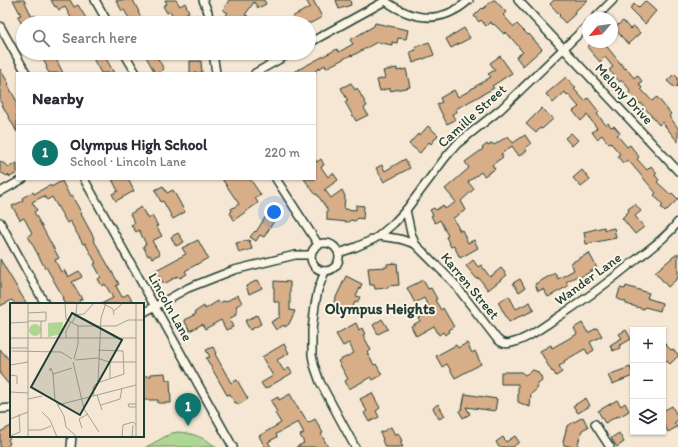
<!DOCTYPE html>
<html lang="en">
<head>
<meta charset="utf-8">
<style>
  :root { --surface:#fff; --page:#f7f7f7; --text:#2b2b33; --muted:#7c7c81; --line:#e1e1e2; --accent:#0f766e }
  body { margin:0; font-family:Itim,sans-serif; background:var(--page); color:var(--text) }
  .controls { position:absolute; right:12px; bottom:12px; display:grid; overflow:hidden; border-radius:0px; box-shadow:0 1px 3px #0004 }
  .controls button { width:36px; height:36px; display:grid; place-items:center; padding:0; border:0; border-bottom:1px solid var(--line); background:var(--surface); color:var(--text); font:20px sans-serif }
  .compass { position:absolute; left:582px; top:12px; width:36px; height:36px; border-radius:50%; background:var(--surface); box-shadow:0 1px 3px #0004; rotate:241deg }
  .you { position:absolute; left:274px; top:212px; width:14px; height:14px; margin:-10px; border:3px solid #fff; border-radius:50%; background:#1a73e8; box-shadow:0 0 0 6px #1a73e833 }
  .badge { display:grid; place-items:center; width:26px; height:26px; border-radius:50%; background:var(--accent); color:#fff; font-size:13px; font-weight:700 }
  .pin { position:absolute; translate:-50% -33px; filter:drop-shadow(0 1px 2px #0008) }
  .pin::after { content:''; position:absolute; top:21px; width:14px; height:12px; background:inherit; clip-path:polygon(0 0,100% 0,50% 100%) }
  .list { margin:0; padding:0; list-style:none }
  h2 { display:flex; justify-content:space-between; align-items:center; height:52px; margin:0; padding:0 16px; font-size:17px }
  h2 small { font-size:13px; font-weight:400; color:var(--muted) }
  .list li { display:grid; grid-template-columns:26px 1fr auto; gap:12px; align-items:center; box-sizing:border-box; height:56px; padding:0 16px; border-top:1px solid var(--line) }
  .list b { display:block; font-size:15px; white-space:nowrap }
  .list p { margin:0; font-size:13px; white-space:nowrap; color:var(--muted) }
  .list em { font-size:13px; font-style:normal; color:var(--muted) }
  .icon { flex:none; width:22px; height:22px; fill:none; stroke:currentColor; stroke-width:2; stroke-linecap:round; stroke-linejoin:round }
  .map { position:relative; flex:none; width:678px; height:447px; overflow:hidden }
  .search { position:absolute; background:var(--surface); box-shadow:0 1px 3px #0004; left:16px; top:16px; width:300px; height:44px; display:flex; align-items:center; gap:10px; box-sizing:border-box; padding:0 14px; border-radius:22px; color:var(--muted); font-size:15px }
  .panel { position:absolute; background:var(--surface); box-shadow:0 1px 3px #0004; left:16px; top:72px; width:300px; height:108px; border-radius:0px }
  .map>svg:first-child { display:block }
  .green { fill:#afd794; stroke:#678a64 }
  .building { fill:#d8ae89; stroke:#1f3d34 }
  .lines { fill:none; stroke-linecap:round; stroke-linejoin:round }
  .minor-casing { stroke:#1f3d34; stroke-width:10 }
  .minor { stroke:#fcf5e5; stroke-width:7 }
  .labels { text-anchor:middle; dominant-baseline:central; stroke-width:4; stroke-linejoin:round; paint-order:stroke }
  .street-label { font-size:14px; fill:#1f3d34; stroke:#fcf5e5 }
  .neighbourhood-label { font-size:15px; font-weight:bold; fill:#1f3d34; stroke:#fcf5e5 }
  .inset-road { fill:none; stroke:#9fa393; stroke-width:1 }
  .view { fill:#1f3d34; fill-opacity:0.15; stroke:#1f3d34; stroke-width:2 }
  .inset-edge { fill:none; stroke:#1f3d34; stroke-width:2 }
</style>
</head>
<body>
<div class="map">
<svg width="678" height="447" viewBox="0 0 678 447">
  <rect width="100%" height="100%" fill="#f5e7d3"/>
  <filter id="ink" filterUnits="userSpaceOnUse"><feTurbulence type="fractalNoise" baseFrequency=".025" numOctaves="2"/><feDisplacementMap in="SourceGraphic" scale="8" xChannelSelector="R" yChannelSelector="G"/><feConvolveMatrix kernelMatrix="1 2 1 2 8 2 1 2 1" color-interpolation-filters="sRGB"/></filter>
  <g filter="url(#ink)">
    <path class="green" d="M178,432C193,433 205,438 216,447H146L172,433Z"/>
    <g class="building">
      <polygon points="13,0 24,0 32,17 35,15 38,21 34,23 21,23 18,16 21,15"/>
      <polygon points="51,0 70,0 74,7 78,5 89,23 74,23 65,7 59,10 56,6 55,7"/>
      <polygon points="116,0 133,0 139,12 138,12 144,23 132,23 124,10 122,11"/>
      <polygon points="165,0 176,0 180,6 185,3 189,12 175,19 170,11 167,13 163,6 167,4"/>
      <polygon points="229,0 264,0 266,4 258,8 254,2 245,15 248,16 244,21 241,19 239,21 238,20 236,23 225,23 229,17 226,15 228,13 223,10"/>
      <polygon points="306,0 313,0 322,17 311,23 284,23 292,19 292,17 310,7"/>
      <polygon points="336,0 350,0 351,5 339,9"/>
      <polygon points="493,0 495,0 506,12 503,15 514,27 517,24 528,35 529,34 542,49 523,66 516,57 523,52 519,48 519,47 506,32 504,34 494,24 493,25 490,22 486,26 481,20 479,22 474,16 482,8 483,9"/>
      <polygon points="554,0 588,0 574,12 575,14 565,23 559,16 560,15 550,4"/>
      <polygon points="645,1 656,11 645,24 630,9 634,4 638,8"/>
      <polygon points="623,21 630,29 634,26 640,33 628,44 614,28"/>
      <polygon points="375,23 408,30 406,39 398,38 397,43 392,42 392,45 377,42 352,56 351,55 326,68 325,65 315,71 316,73 292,73 337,49 339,52 353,44 350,40 374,26"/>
      <polygon points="464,28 470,38 451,48 446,39"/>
      <polygon points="429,42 434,55 413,63 410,52 416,50 415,47"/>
      <polygon points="593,42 603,42 625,69 626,68 634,78 637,75 642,81 639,84 642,88 641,89 652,101 657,97 671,114 669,116 678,128 678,142 662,122 659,125 641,103 640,104 629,92 630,90 622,80 620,82 609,70 613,67 605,57 600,62 587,47"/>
      <polygon points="40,53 53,53 63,73 49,73 46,68 47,67"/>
      <polygon points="90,53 103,53 114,73 101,73"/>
      <polygon points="144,53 169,53 158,59 164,69 158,73 155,73"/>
      <polygon points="500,56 512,73 492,86 494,88 456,109 457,112 452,114 455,120 447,124 437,104 442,102 440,98 454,90 458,97 471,90 471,89 491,77 488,74 495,70 490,63"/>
      <polygon points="190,61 201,61 202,73 190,73"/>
      <polygon points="397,68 397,71 406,69 410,87 390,91 390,88 380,91 377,80 385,78 383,71"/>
      <polygon points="0,69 9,84 8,85 17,102 17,132 0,101"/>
      <polygon points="674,74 678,78 678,85 675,88 667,81"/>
      <polygon points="566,77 576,88 574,89 585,101 588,98 599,112 597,114 606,125 608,123 611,127 614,126 620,133 617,135 627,147 630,145 639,157 637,159 647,170 651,166 657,173 655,175 659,180 657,182 671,195 672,193 678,199 665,212 661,207 663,205 654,195 656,193 628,160 623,163 617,156 620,154 610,142 608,143 602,135 597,139 592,132 597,128 587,115 581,121 573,111 579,107 568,94 567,95 565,92 553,103 546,94"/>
      <polygon points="351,83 355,90 357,88 367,106 364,108 368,115 356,121 345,102 348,101 341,88"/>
      <polygon points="542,108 553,119 542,129 540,128 536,133 526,124"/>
      <polygon points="428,126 438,135 431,144 429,142 420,153 409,144 418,134 420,135"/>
      <polygon points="571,133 578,140 572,146 565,138"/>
      <polygon points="525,135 531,144 525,148 527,151 519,156 512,146 501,154 503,157 492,165 495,169 484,176 481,172 468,182 474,189 461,201 466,210 453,218 460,231 462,230 468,243 474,240 478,248 460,258 454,246 451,247 446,237 448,236 440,220 435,223 431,216 433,215 430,210 434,208 436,210 443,205 445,209 456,202 445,189 469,168 465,162 483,149 482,148 487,144 488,146 492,143 494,145 508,136 513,143"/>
      <polygon points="315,159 317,162 321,159 324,165 321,167 328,177 333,173 338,180 324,190 325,190 331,198 342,190 345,196 344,209 356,210 356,205 364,206 363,219 358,218 355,221 351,220 348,222 327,220 327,209 317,194 316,195 304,179 315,179"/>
      <polygon points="405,159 410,168 384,182 376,168 382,165 385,171"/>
      <polygon points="0,161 9,167 17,163 17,173 10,177 8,175 7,176 0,172"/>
      <polygon points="582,170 590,180 581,187 573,178"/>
      <polygon points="112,179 128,179 134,191 116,201 112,194 118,191"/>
      <polygon points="222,179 250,179 261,195 255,198 258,203 234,220 230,213 232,211 231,209 239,204"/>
      <polygon points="62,181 70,197 72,196 82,214 81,214 94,238 93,239 119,284 116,286 122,297 128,294 132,300 125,304 101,304 113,298 105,284 102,286 98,279 101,277 94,264 96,263 85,243 83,244 70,221 67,223 52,197 47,200 44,196 32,202 37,210 34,212 59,258 55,260 61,272 64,270 68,277 79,271 82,277 72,282 82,299 79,300 81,304 65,304 62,299 63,298 58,288 46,267 45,268 28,236 32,233 24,218 20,220 12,206 23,201 22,198 33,192 34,194 50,185 51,187"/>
      <polygon points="163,186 167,193 173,190 185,212 173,219 163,201 161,202 155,190"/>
      <polygon points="635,204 641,211 635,216 644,227 635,234 622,218 629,211 628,209"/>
      <polygon points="141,207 148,219 152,216 158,226 156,226 162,236 152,241 160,254 152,258 150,255 148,256 143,246 146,244 139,230 136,232 131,225 135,223 130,214"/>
      <polygon points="266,216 274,221 264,237 260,235 256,241 250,237 255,231 256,232"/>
      <polygon points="604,227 605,230 614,228 616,238 586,244 584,232"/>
      <polygon points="178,233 184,242 176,246 171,237"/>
      <polygon points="198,240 208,258 185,271 187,274 180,278 178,276 164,284 156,270 186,254 182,248"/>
      <polygon points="249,240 252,249 239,253 236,243"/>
      <polygon points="589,253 597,268 579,278 577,276 566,282 568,286 548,297 543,289 538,291 535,284 555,273 558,279 574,270 571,263"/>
      <polygon points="678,253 678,278 668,287 655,272"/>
      <polygon points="0,259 22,296 27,304 15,304 12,300 0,306"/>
      <polygon points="473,260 478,267 481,265 490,277 501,268 507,275 488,290 479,278 477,279 466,266"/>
      <polygon points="397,263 399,285 388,286 388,288 375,289 374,285 370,285 368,268 387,267 387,264"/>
      <polygon points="346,276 362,284 356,296 360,297 357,303 355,302 349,314 332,306"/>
      <polygon points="520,279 525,288 519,292 513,283"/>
      <polygon points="258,280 262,288 249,294 246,286"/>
      <polygon points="423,280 428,289 431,288 437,299 435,300 441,310 443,308 454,327 449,330 450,332 445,335 443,332 439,335 434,326 416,336 411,326 420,321 419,318 431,311 424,298 415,303 407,288"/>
      <polygon points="274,281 290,282 290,310 295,311 289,324 285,327 284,325 276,330 271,322 280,317 280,302 274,302"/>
      <polygon points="626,286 649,293 647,298 662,303 660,311 645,307 644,309 626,304 626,302 617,299 620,288 625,289"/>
      <polygon points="238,295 242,303 236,306 238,311 235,313 236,315 229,319 233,327 226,330 221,320 205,329 202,324 190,331 184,320 196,314 195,312 204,306 205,309 218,301 219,303 224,301 225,302"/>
      <polygon points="509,296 516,309 530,302 534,310 524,315 524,314 509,322 498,302"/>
      <polygon points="257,315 261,324 250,330 245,321"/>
      <polygon points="382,319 388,329 378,334 373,325"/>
      <polygon points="356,323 359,330 362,328 365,334 363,335 371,350 367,353 374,365 376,364 382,375 373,380 371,377 349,389 345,381 348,379 338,361 354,353 349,343 343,346 336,334"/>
      <polygon points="582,323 588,333 597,328 602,336 590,342 594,350 588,354 585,349 564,361 565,363 559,366 562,372 556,376 553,371 552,372 540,351 551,345 552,348 577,334 574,328"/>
      <polygon points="626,330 631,339 619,346 620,348 613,351 610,345 622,338 619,334"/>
      <polygon points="663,342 671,350 672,349 678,354 678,356 670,364 663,357"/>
      <polygon points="467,343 472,353 475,351 481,364 455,378 447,364 442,367 436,356 456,345 458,348"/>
      <polygon points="284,344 289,353 277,360 284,371 289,368 292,373 265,389 261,383 273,376 262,357"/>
      <polygon points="213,347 216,353 215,354 231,383 237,380 248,399 238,405 236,402 235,403 230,394 227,395 206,358 210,357 206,350"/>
      <polygon points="0,349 11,362 11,387 0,374"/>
      <polygon points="630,367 633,376 612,384 608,375"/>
      <polygon points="533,370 538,372 538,374 541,376 542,381 538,384 537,389 531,394 530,407 518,402 518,384 501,384 501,372 521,372 525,375"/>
      <polygon points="165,373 166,380 170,380 171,403 158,403 158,400 143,400 143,376 151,376 151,374"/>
      <polygon points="372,393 380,408 376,411 379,417 369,422 364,413 367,411 360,399"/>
      <polygon points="290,394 300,412 301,411 308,423 315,419 323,433 321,434 328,447 296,447 304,443 300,435 304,433 298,422 276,434 277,437 268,442 271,447 265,447 259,436 281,423 275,413 277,412 271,401 278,397 279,400"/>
      <polygon points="465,394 497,399 495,411 466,407 470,414 463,418 459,411 462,409"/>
      <polygon points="586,398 590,406 578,413 573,406"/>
      <polygon points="617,400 621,406 625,403 629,411 619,417 618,416 605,423 598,411"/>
      <polygon points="438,404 445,416 439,419 433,408"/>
      <polygon points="672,406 678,418 678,420 674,423 677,427 668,432 663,422 663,411"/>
      <polygon points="583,417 588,427 582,430 577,447 573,447 564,445 563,442 567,426"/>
      <polygon points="11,426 11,437 8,439 10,444 6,447 0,447 0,432"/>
      <polygon points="391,427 395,435 398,433 402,441 400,442 403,447 385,447 382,440 383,439 380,433"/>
      <polygon points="619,433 624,442 617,447 611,438"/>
      <polygon points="515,436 519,442 513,447 499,447 496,442 503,437 506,442"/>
    </g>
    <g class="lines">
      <g class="minor-casing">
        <g id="minor">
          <polyline points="95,0 108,23"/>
          <polyline points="203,0 208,12 209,23"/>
          <path d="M384,0C413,21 441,25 469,0"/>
          <polyline points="518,0 678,171"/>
          <polyline points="595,18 613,0"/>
          <polyline points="0,26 26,73"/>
          <polyline points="309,43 385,1"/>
          <polyline points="124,53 136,73"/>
          <polyline points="213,53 216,73"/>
          <polyline points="255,73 291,53"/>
          <polyline points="84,179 233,447"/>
          <polyline points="276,179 318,244"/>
          <polyline points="0,192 23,179"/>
          <polyline points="406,210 411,233 415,244"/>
          <polyline points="0,222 45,304"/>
          <path d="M379,236L400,239L415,244L453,282L497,339C501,343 505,345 511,343C525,340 537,331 549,323C579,304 609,282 637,259C652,247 667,237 678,222"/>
          <circle cx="325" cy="257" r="14"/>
          <polyline points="339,253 356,247 374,239 379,236 394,223 406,210 445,158 457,144 501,109 588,25"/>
          <polyline points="325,271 318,290 315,305 312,330 312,355 314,365 320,382 355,447"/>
          <polyline points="143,313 188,288 234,270 295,255 311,255"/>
          <polyline points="0,409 11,408"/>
          <polyline points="595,424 610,447"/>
          <polyline points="71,447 72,436"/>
        </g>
      </g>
      <use href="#minor" class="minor"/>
    </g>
  </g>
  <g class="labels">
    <g class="street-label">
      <text transform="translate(624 94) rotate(47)">Melony Drive</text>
      <text transform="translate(472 116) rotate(-42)">Camille Street</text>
      <text transform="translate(588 279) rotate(-36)">Wander Lane</text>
      <text transform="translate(470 286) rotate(50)">Karren Street</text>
      <text transform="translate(170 307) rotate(61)">Lincoln Lane</text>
    </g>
    <g class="neighbourhood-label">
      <text x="380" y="309">Olympus Heights</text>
    </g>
  </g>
  <g transform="translate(10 303)">
    <rect width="134" height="134" fill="#f5e7d3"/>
    <path d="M53,19L52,31L38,34V20ZM19 27a6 6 0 1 1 12 0a6 6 0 1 1-12 0Z" fill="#afd794"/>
    <path class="inset-road" d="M55,0L56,16L68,23H106L118,17H134M92,0L103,6L104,12M104,8L113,0M18,10L36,9V18H31V35M66,12L74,11L84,0M18,18H31M0,20L18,19M62,20L66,12L67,0M0,35H126M56,35V28L61,19M1,45H18M2,48L51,49L62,56M64,56L68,41V23M65,57L87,55L99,59H126M63,59L74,106L89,129M100,59V76M0,62L18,59M41,67H39L41,65L43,71L45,97L54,113L56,124L67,134M43,71L62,65M0,72L7,73V81M88,79L91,15L96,0M0,89L18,90M87,92L92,107M84,93L83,84L87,80L114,71L113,48L88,47M18,96L32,93M48,102L126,82M91,102L110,96L112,85M126,104H119L118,101H126M32,109L40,117L47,134M0,116L18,109M72,125L69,116L78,111M18,127H31L41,123M0,133L10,129L9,111M18,134V0M112,134L113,122L123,119L126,122M122,134L123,122M126,134V0"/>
    <path class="view" d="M62,10L112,37L70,112L21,84Z"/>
    <rect width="134" height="134" class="inset-edge"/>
  </g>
</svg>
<div class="controls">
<button>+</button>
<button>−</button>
<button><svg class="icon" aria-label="layers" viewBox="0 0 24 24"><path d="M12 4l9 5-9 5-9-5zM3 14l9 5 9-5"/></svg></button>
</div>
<svg class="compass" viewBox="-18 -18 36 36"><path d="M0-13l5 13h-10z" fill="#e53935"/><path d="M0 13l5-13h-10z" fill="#7c7c81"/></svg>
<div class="you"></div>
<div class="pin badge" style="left:188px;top:426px">1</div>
<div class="search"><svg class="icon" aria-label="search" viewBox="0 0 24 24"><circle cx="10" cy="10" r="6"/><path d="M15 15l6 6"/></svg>Search here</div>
<section class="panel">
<h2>Nearby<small></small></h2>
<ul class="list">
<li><span class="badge">1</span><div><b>Olympus High School</b><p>School · Lincoln Lane</p></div><em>220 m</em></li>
</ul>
</section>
</div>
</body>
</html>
